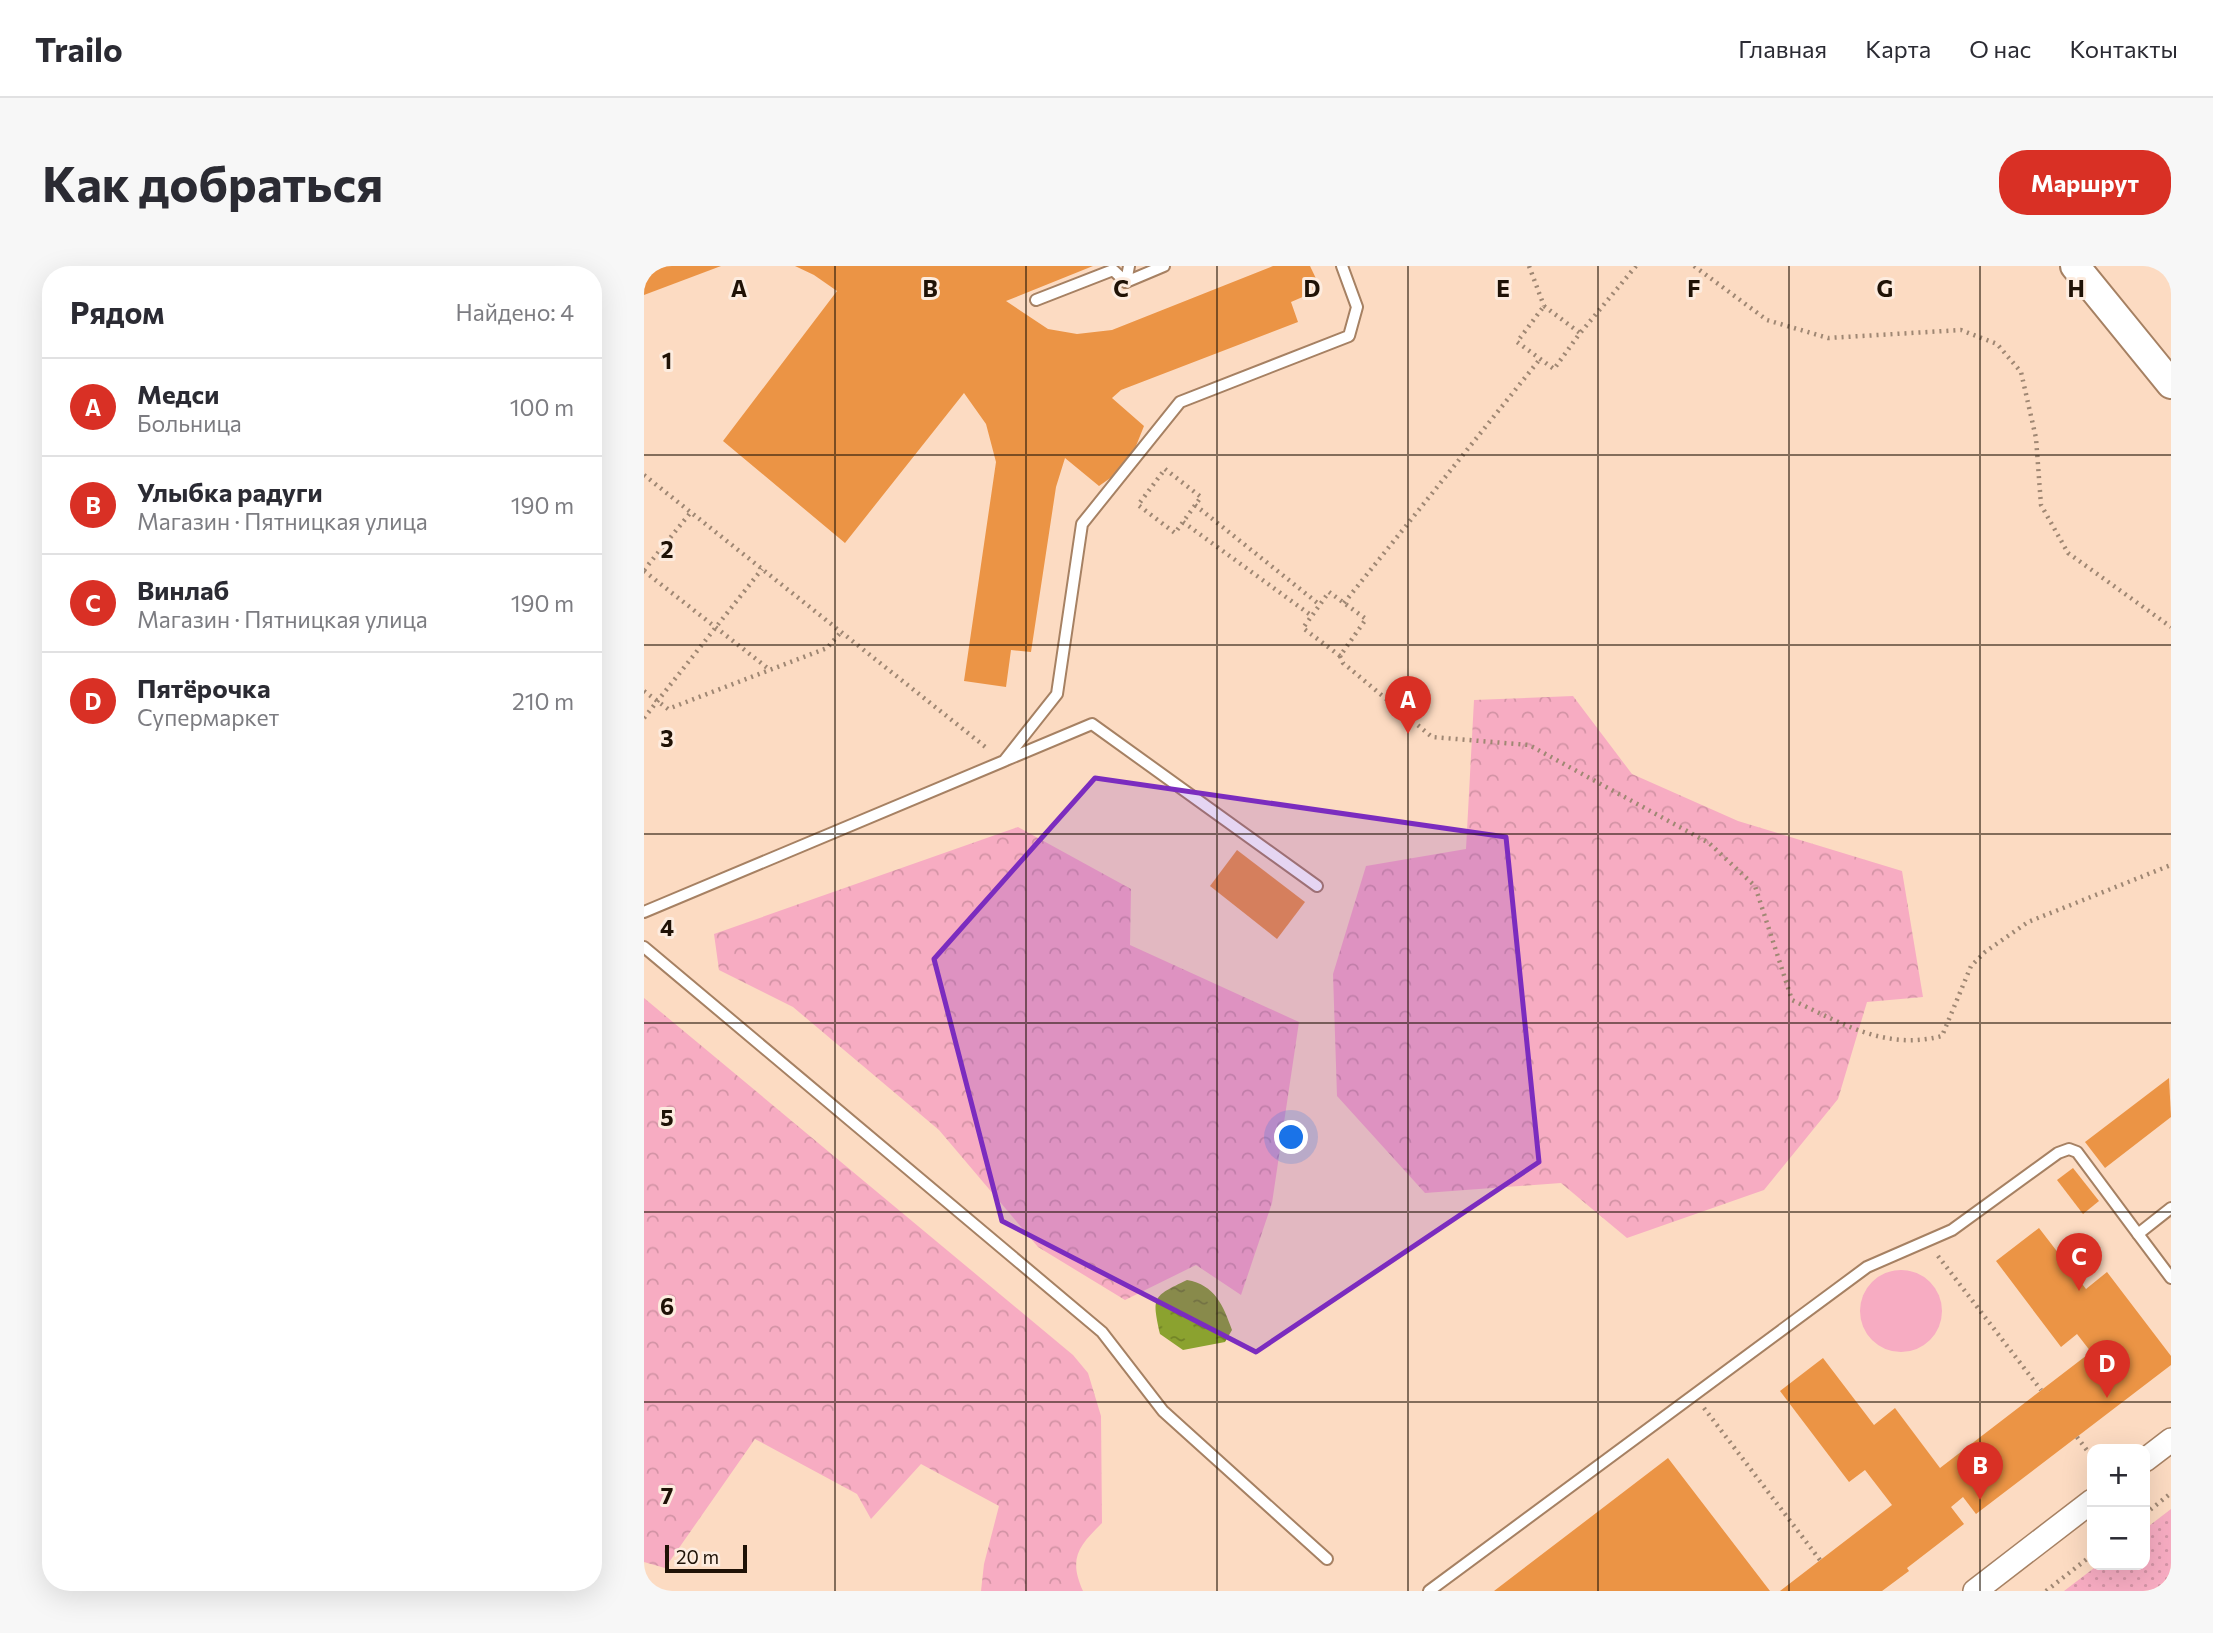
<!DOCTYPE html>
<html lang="ru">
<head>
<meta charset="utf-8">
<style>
  :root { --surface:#fff; --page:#f7f7f7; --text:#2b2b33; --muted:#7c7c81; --line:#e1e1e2; --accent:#d93025 }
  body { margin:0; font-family:Commissioner,sans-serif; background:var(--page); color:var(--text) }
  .controls { position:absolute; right:21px; bottom:21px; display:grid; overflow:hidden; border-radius:14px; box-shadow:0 7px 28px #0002 }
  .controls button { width:63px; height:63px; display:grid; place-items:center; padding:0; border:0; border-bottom:2px solid var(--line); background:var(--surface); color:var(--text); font:35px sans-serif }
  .scale { position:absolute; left:21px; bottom:18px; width:82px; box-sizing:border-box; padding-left:7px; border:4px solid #1f1206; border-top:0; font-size:19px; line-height:24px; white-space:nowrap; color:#1f1206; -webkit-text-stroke:5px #fdecdf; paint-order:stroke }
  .you { position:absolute; left:648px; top:872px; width:24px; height:24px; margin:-18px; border:5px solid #fff; border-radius:50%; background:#1a73e8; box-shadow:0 0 0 10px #1a73e833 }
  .badge { display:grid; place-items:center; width:46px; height:46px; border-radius:50%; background:var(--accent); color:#fff; font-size:23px; font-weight:700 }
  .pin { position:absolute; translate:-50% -58px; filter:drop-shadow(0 2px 4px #0008) }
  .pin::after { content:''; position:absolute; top:37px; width:24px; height:21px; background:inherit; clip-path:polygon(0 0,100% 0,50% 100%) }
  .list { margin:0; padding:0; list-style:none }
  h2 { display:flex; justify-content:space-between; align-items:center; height:91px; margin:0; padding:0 28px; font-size:30px }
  h2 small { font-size:23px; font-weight:400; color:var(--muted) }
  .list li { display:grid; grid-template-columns:46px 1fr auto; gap:21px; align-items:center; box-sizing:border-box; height:98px; padding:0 28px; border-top:2px solid var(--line) }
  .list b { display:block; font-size:26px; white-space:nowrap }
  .list p { margin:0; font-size:23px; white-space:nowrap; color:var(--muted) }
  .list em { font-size:23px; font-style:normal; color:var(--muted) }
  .map { position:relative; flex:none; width:1527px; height:1325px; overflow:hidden; border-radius:28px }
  header { display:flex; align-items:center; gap:42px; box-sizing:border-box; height:98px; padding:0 35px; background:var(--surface); border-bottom:2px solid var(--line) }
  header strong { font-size:33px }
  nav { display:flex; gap:38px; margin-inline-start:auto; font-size:24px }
  .intro { display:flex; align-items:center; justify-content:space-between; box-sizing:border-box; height:168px; padding:0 42px }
  h1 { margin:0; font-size:49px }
  .button { padding:18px 32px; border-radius:28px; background:var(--accent); color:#fff; font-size:24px; font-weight:700 }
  main { display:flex; gap:42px; padding:0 42px }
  aside { flex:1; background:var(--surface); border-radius:28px; box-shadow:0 7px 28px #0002 }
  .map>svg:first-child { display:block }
  .grass { fill:url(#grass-dots) }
  .forest { fill:url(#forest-crowns) }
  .park { fill:#f7acc2 }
  .water { fill:url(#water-ripples) }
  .building { fill:#eb9445 }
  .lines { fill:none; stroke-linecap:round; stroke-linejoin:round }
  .service-casing { stroke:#a68163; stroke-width:14 }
  .minor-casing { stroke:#a68163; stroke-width:26 }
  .tertiary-casing { stroke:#a68163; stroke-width:32 }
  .path { stroke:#9f8773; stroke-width:4.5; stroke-dasharray:2 5; stroke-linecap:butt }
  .service { stroke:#fff; stroke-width:10 }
  .minor { stroke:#fff; stroke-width:23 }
  .tertiary { stroke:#fff; stroke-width:28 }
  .marked { fill:#7b2cbf; fill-opacity:0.2; stroke:#7b2cbf; stroke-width:5; stroke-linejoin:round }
  .grid { fill:none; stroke:#1f1206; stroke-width:2; stroke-opacity:0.55 }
  .grid-label { font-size:23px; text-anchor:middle; font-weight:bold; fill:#1f1206; stroke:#fdecdf; stroke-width:6; stroke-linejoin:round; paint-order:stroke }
</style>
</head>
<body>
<header>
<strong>Trailo</strong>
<nav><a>Главная</a><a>Карта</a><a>О нас</a><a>Контакты</a></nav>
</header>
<div class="intro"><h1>Как добраться</h1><a class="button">Маршрут</a></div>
<main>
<aside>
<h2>Рядом<small>Найдено: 4</small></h2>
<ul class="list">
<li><span class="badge">A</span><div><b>Медси</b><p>Больница</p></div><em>100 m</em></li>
<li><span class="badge">B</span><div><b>Улыбка радуги</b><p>Магазин · Пятницкая улица</p></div><em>190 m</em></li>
<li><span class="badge">C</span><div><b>Винлаб</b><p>Магазин · Пятницкая улица</p></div><em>190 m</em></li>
<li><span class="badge">D</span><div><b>Пятёрочка</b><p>Супермаркет</p></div><em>210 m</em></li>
</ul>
</aside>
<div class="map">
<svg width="1527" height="1325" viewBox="0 0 1527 1325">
  <defs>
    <pattern id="grass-dots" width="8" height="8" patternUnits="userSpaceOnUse" patternTransform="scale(1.75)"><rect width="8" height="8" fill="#f7acc2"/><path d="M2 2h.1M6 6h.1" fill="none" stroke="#d393a5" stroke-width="1.8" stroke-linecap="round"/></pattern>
    <pattern id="forest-crowns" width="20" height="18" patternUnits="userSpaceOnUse" patternTransform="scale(1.75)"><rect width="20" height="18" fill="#f7acc2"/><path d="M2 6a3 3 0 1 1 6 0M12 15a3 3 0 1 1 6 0" fill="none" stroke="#d393a5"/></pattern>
    <pattern id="water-ripples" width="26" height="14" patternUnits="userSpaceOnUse" patternTransform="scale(1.75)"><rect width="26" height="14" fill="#8ba22f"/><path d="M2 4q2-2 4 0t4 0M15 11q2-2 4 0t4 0" fill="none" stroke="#718326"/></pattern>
  </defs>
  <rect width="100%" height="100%" fill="#fcdbc2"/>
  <polygon class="grass" points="1527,1243 1527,1325 1420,1325 1454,1299 1501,1299 1501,1263"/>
  <g class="forest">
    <polygon points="929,430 988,508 1094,555 1258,605 1279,731 1223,736 1194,833 1120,924 983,972 917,917 781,927 693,830 689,708 722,600 822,583 830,434"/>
    <polygon points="374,561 487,623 486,679 655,756 628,937 597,1029 552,999 481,1034 394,981 295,864 149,741 75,704 70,668"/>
    <path d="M0,732L429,1089L444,1107L457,1150L458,1257C435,1280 424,1292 439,1325H337L340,1298L355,1240L277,1198L227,1253L213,1228L111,1173L21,1302L0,1296Z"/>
  </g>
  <circle class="park" cx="1257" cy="1045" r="41"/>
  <path class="water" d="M543,1014C571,1019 579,1039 588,1064L581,1076L539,1084L516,1068C508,1030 508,1031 543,1014Z"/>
  <g class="building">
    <polygon points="0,0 77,0 0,29"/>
    <polygon points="151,0 449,0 362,35 404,63 433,68 468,64 629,0 666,0 677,23 647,36 654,56 477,124 468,132 500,160 490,185 472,208 455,220 421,192 412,221 387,386 367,384 362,421 320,415 352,196 342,158 320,127 201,277 79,175 193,25 170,9"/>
    <polygon points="593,584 661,636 633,673 566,620"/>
    <polygon points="1525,812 1527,851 1461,902 1441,876"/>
    <polygon points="1429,902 1455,935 1439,948 1413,914"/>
    <polygon points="1395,962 1442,1023 1463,1006 1527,1090 1527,1099 1332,1248 1319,1231 1307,1241 1320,1258 1263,1302 1265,1305 1238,1325 1136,1325 1248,1239 1221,1204 1205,1216 1136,1125 1179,1092 1230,1159 1251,1142 1296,1202 1447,1086 1433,1068 1417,1081 1352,995"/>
    <polygon points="1024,1192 1126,1325 850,1325 956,1244"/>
  </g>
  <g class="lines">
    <g class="service-casing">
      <g id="service">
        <polyline points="485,0 482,16 520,0"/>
        <polyline points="392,34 469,4 482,16"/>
        <polyline points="362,494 448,458 673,620"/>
        <polyline points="0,646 360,495 413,428 438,258 536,136 705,70 713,41 698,0"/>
        <polyline points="0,681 458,1066 519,1145 683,1293"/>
        <polyline points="1527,942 1494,968 1527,1012"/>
        <polyline points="785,1325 1223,1001 1308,964 1414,887 1425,883 1433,886 1494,968"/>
      </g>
    </g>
    <g class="minor-casing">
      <g id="minor">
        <polyline points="1501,1194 1527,1174"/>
        <polyline points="1331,1325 1448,1235"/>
      </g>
    </g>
    <g class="tertiary-casing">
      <polyline id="tertiary" points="1431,0 1527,118"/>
    </g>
    <g class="path">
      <polyline points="885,0 900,40"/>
      <polyline points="1050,0 1123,54 1184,72 1317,64 1353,78 1377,106 1392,172 1397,239 1424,287 1527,361"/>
      <polygon points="900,40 936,67 910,103 873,76"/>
      <polyline points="937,66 992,0"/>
      <polygon points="521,203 557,231 531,267 494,239"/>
      <polyline points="0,209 344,483"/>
      <polyline points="551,239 676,339"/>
      <polyline points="539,256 668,350"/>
      <polyline points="0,304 47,246"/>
      <polyline points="0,305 126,404"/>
      <polygon points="685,326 722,353 696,390 659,362"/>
      <polyline points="700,337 896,93"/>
      <path d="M696,390L699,397L788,471L885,479L1065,577L1111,620L1148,734C1198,757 1241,785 1298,770L1327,700L1341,686L1384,656L1527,599"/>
      <polyline points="0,425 24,443 183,382 197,366"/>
      <polyline points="0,452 118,303"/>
      <polyline points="1294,990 1397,1124"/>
      <polyline points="1060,1142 1176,1294"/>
      <polyline points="1433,1171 1448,1191"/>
      <polyline points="1501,1248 1527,1227"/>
      <polyline points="1402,1325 1448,1289"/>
    </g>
    <use href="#service" class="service"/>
    <use href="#minor" class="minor"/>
    <use href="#tertiary" class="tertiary"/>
  </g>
  <path class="marked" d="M451,512L862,571L895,896L612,1086L358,955L290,693Z"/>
  <path class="grid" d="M191,0V1325M382,0V1325M573,0V1325M764,0V1325M954,0V1325M1145,0V1325M1336,0V1325M0,189H1527M0,379H1527M0,568H1527M0,757H1527M0,946H1527M0,1136H1527"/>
  <g class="grid-label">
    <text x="95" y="31">A</text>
    <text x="286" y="31">B</text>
    <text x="477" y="31">C</text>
    <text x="668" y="31">D</text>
    <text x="859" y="31">E</text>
    <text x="1050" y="31">F</text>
    <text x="1241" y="31">G</text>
    <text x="1432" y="31">H</text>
    <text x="23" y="103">1</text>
    <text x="23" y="292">2</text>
    <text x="23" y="481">3</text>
    <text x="23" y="670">4</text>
    <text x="23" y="860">5</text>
    <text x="23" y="1049">6</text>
    <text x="23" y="1238">7</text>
  </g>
</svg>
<div class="controls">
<button>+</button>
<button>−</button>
</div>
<div class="scale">20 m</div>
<div class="you"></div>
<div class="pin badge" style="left:764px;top:468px">A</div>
<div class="pin badge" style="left:1336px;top:1234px">B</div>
<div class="pin badge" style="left:1435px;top:1025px">C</div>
<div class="pin badge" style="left:1463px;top:1132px">D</div>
</div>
</main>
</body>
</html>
